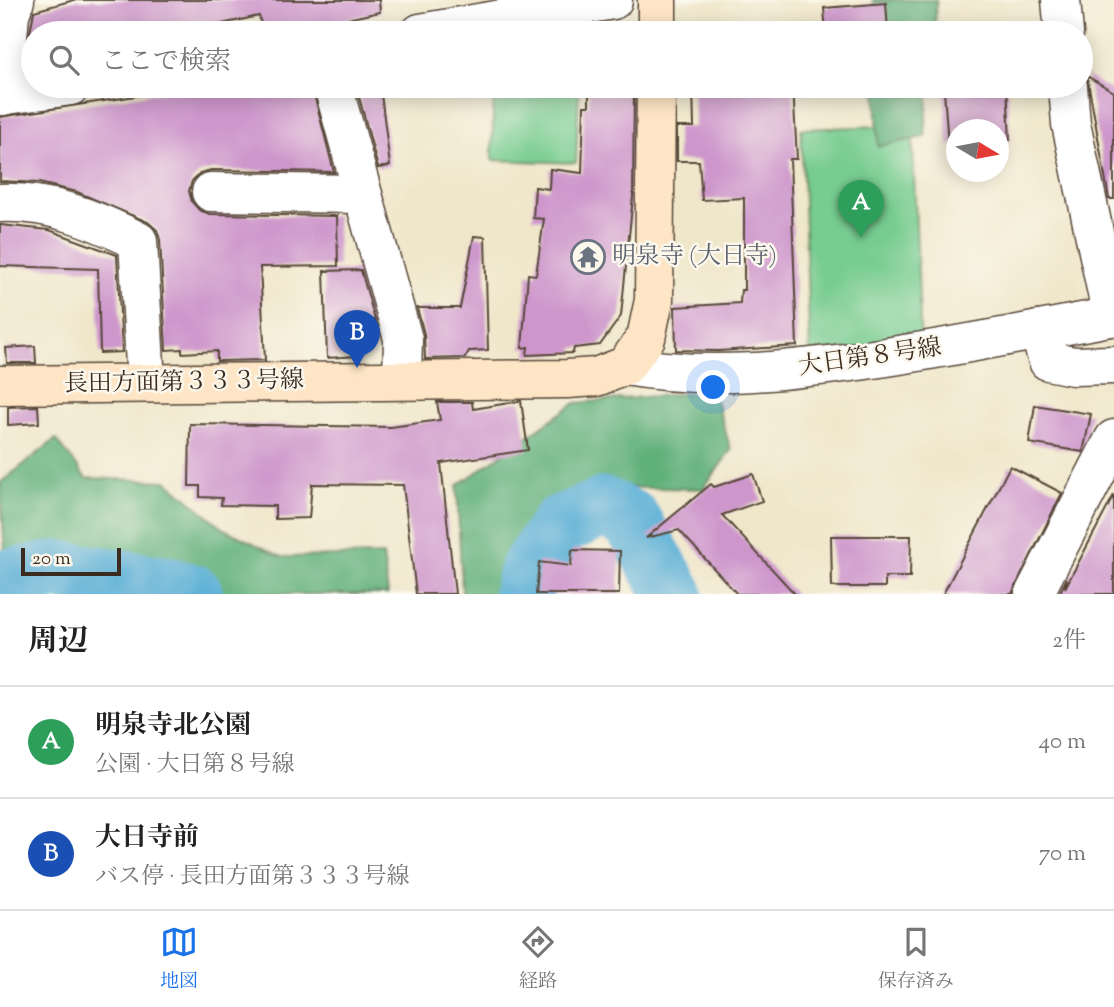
<!DOCTYPE html>
<html lang="ja">
<head>
<meta charset="utf-8">
<style>
  :root { --surface:#fff; --page:#f2f2f2; --text:#222; --muted:#767676; --line:#e0e0e0; --accent:#1a73e8 }
  body { margin:0; font-family:"Sorts Mill Goudy","Noto Serif JP",serif; background:var(--page); color:var(--text) }
  .compass { position:absolute; left:946px; top:119px; width:63px; height:63px; border-radius:50%; background:var(--surface); box-shadow:0 4px 18px #0003; rotate:100deg }
  .scale { position:absolute; left:21px; bottom:18px; width:100px; box-sizing:border-box; padding-left:7px; border:4px solid #3b2a1e; border-top:0; font-size:19px; line-height:24px; white-space:nowrap; color:#3b2a1e; -webkit-text-stroke:5px #fbf7ec; paint-order:stroke }
  .you { position:absolute; left:714px; top:388px; width:24px; height:24px; margin:-18px; border:5px solid #fff; border-radius:50%; background:#1a73e8; box-shadow:0 0 0 10px #1a73e833 }
  .badge { display:grid; place-items:center; width:46px; height:46px; border-radius:50%; background:var(--accent); color:#fff; font-size:23px; font-weight:700 }
  .pin { position:absolute; translate:-50% -58px; filter:drop-shadow(0 2px 4px #0008) }
  .pin::after { content:''; position:absolute; top:37px; width:24px; height:21px; background:inherit; clip-path:polygon(0 0,100% 0,50% 100%) }
  .list { margin:0; padding:0; list-style:none }
  h2 { display:flex; justify-content:space-between; align-items:center; height:91px; margin:0; padding:0 28px; font-size:30px }
  h2 small { font-size:23px; font-weight:400; color:var(--muted) }
  .list li { display:grid; grid-template-columns:46px 1fr auto; gap:21px; align-items:center; box-sizing:border-box; height:112px; padding:0 28px; border-top:2px solid var(--line) }
  .list b { display:block; font-size:26px; white-space:nowrap }
  .list p { margin:0; font-size:23px; white-space:nowrap; color:var(--muted) }
  .list em { font-size:23px; font-style:normal; color:var(--muted) }
  .icon { flex:none; width:38px; height:38px; fill:none; stroke:currentColor; stroke-width:2; stroke-linecap:round; stroke-linejoin:round }
  .map { position:relative; flex:none; width:1114px; height:594px; overflow:hidden }
  .search { position:absolute; background:var(--surface); box-shadow:0 4px 18px #0003; left:21px; right:21px; top:21px; height:77px; display:flex; align-items:center; gap:18px; box-sizing:border-box; padding:0 24px; border-radius:38px; color:var(--muted); font-size:26px }
  .sheet { height:315px; background:var(--surface) }
  nav { display:flex; justify-content:space-around; align-items:center; box-sizing:border-box; height:98px; border-top:2px solid var(--line); background:var(--surface); font-size:19px; color:var(--muted) }
  nav a { display:grid; justify-items:center; gap:4px }
  nav .on { color:var(--accent) }
  .map>svg:first-child { display:block }
  .green { fill:#77cc90; stroke:#597b57; stroke-width:2 }
  .forest { fill:#61b07a; stroke:#4e6d4c; stroke-width:2 }
  .lines { fill:none; stroke-linecap:round; stroke-linejoin:round }
  .river { stroke:#5aafd6; stroke-width:60 }
  .building { fill:#ce97cc }
  .street-casing { stroke:#564638; stroke-width:41 }
  .secondary-casing { stroke:#564638; stroke-width:41 }
  .street { stroke:#fff; stroke-width:38 }
  .secondary { stroke:#fde5c5; stroke-width:38 }
  .labels { text-anchor:middle; dominant-baseline:central; stroke-width:5; stroke-linejoin:round; paint-order:stroke }
  .worship-label { font-size:24px; fill:#5b616d; stroke:#fbf7ec; text-anchor:start }
  .street-label { font-size:24px; fill:#3b2a1e; stroke:#fbf7ec }
</style>
</head>
<body>
<div class="map">
<svg width="1114" height="594" viewBox="0 0 1114 594">
  <rect width="100%" height="100%" fill="#fbf7ec"/>
  <filter id="ink" filterUnits="userSpaceOnUse"><feTurbulence type="fractalNoise" baseFrequency=".0143" numOctaves="2"/><feDisplacementMap in="SourceGraphic" scale="14" xChannelSelector="R" yChannelSelector="G"/><feConvolveMatrix kernelMatrix="1 2 1 2 8 2 1 2 1" color-interpolation-filters="sRGB"/></filter>
  <filter id="wash" filterUnits="userSpaceOnUse"><feTurbulence type="fractalNoise" baseFrequency=".00686" numOctaves="4" result="noise"/><feDisplacementMap in="SourceGraphic" scale="28" xChannelSelector="R" yChannelSelector="G"/><feGaussianBlur stdDeviation="1.57" result="paint"/><feColorMatrix in="noise" values="0 0 0 0 0 0 0 0 0 0 0 0 0 0 0 0 0 1.4 0 .05"/><feComposite in="paint" operator="in"/></filter>
  <g filter="url(#wash)">
    <rect width="100%" height="100%" fill="#f0e7cb"/>
    <g class="green">
      <polygon points="494,86 579,86 576,163 492,160"/>
      <polygon points="912,125 921,347 810,351 801,129"/>
    </g>
    <g class="forest">
      <polygon points="873,0 937,0 934,33 874,33"/>
      <polygon points="876,86 929,86 925,137 878,146"/>
      <polygon points="713,391 731,450 703,489 608,487 532,550 520,594 462,594 457,486 575,403"/>
      <polygon points="56,439 86,478 167,481 224,529 282,557 383,555 388,594 127,594 108,572 53,559 6,566 0,483"/>
    </g>
    <g class="lines">
      <g class="river">
        <polyline points="0,580 57,570 167,586 193,594"/>
        <polyline points="523,594 529,570 560,525 604,507 631,520 674,594"/>
      </g>
    </g>
    <g id="blocks">
      <g class="building">
        <polygon points="74,0 379,0 380,12 281,33 263,33 259,16 180,33 30,33 34,11"/>
        <polygon points="886,3 888,30 826,33 824,8"/>
        <polygon points="1087,76 1114,92 1114,199 1109,199"/>
        <polygon points="200,86 312,86 334,172 211,170 200,173 192,181 189,191 192,202 199,210 210,214 337,216 338,266 260,267 265,360 217,361 217,351 182,353 182,349 166,350 160,240 157,230 148,222 77,192 39,183 0,181 0,117"/>
        <polygon points="356,86 380,86 390,166 378,168"/>
        <polygon points="589,86 634,86 633,196 621,316 600,345 574,348 573,353 527,355 528,347 522,348 528,274 536,275 544,219 533,218 535,187 549,189 550,169 582,173 584,106 589,106"/>
        <polygon points="693,86 793,86 797,159 790,159 797,346 718,351 676,350 675,307 740,303 741,290 744,290 744,198 702,200 699,161 677,161 677,127 694,127"/>
        <polygon points="1007,86 1010,140 998,141 998,130 956,130 956,144 948,145 944,91"/>
        <polygon points="0,225 49,230 117,255 122,352 100,353 98,269 0,266"/>
        <polygon points="474,236 485,237 488,350 469,351 465,358 425,359 424,334 417,308 460,308"/>
        <polygon points="361,270 378,331 356,333 358,356 327,358 324,271"/>
        <polygon points="35,346 36,363 7,363 6,348"/>
        <polygon points="521,401 528,450 441,463 455,594 416,594 403,485 312,484 309,518 275,519 275,506 221,505 222,498 200,497 200,486 189,486 190,424 391,427 440,420 437,402 472,402 473,409"/>
        <polygon points="1035,405 1091,414 1083,452 1029,443"/>
        <polygon points="38,406 39,423 8,425 8,407"/>
        <polygon points="1010,466 1062,493 1012,594 943,594"/>
        <polygon points="753,474 762,501 722,515 795,594 737,594 679,530 646,538 711,484 714,487"/>
        <polygon points="1114,495 1114,594 1059,594 1067,578 1065,588"/>
        <polygon points="831,536 911,536 910,577 885,577 885,587 832,587"/>
        <polygon points="572,550 620,551 619,594 536,594 539,562 571,566"/>
      </g>
    </g>
  </g>
  <g filter="url(#ink)">
    <use href="#blocks" fill-opacity="0" stroke="#564638" stroke-width="2"/>
    <g class="lines">
      <g class="street-casing">
        <g id="street">
          <polyline points="1061,0 1064,33"/>
          <polyline points="420,33 613,0"/>
          <polyline points="333,86 403,339 402,380"/>
          <polyline points="1068,86 1071,124 1112,317"/>
          <polyline points="0,96 71,86"/>
          <polyline points="3,96 10,14 15,0"/>
          <polyline points="211,192 362,194"/>
          <path d="M0,203C50,201 94,219 138,241L146,383"/>
          <polyline points="1038,330 1048,361 1073,366 1114,365"/>
          <path d="M625,366C708,380 790,371 873,359C954,347 1034,331 1114,316"/>
          <polyline points="1034,594 1114,439"/>
        </g>
      </g>
      <g class="secondary-casing">
        <g id="secondary">
          <polyline points="657,33 657,0"/>
          <polyline points="0,385 567,379 596,377 625,366 646,338 654,300 656,86"/>
        </g>
      </g>
      <use href="#street" class="street"/>
      <use href="#secondary" class="secondary"/>
    </g>
  </g>
  <defs>
    <g id="temple-ring" transform="scale(1.75)"><circle r="9.5" fill="#fbf7ec" stroke="#6b7280" stroke-width="1.5"/><path d="M0-6L5-2H3V0L6.5 2.5H4V6H1.5V3h-3V6H-4V2.5H-6.5L-3 0V-2H-5Z" fill="#6b7280"/></g>
  </defs>
  <g fill-rule="evenodd">
    <use href="#temple-ring" x="588" y="257"/>
  </g>
  <g class="labels">
    <g class="worship-label">
      <text x="612" y="257">明泉寺 (大日寺)</text>
    </g>
    <g class="street-label">
      <text transform="translate(870 358) rotate(-8)">大日第８号線</text>
      <text transform="translate(184 383) rotate(-1)">長田方面第３３３号線</text>
    </g>
  </g>
</svg>
<svg class="compass" viewBox="-18 -18 36 36"><path d="M0-13l5 13h-10z" fill="#e53935"/><path d="M0 13l5-13h-10z" fill="#767676"/></svg>
<div class="scale">20 m</div>
<div class="you"></div>
<div class="pin badge" style="left:861px;top:238px;background:#2e9e5b">A</div>
<div class="pin badge" style="left:357px;top:368px;background:#1a4fb4">B</div>
<div class="search"><svg class="icon" aria-label="search" viewBox="0 0 24 24"><circle cx="10" cy="10" r="6"/><path d="M15 15l6 6"/></svg>ここで検索</div>
</div>
<section class="sheet">
<h2>周辺<small>2件</small></h2>
<ul class="list">
<li><span class="badge" style="background:#2e9e5b">A</span><div><b>明泉寺北公園</b><p>公園 · 大日第８号線</p></div><em>40 m</em></li>
<li><span class="badge" style="background:#1a4fb4">B</span><div><b>大日寺前</b><p>バス停 · 長田方面第３３３号線</p></div><em>70 m</em></li>
</ul>
</section>
<nav>
<a class="on"><svg class="icon" aria-label="map" viewBox="0 0 24 24"><path d="M3 6l6-2 6 2 6-2v14l-6 2-6-2-6 2zM9 4v14M15 6v14"/></svg>地図</a>
<a><svg class="icon" aria-label="directions" viewBox="0 0 24 24"><path d="M12 3l9 9-9 9-9-9zM9 14v-3h6M13 9l2 2-2 2"/></svg>経路</a>
<a><svg class="icon" aria-label="saved" viewBox="0 0 24 24"><path d="M7 4h10v16l-5-4-5 4z"/></svg>保存済み</a>
</nav>
</body>
</html>
